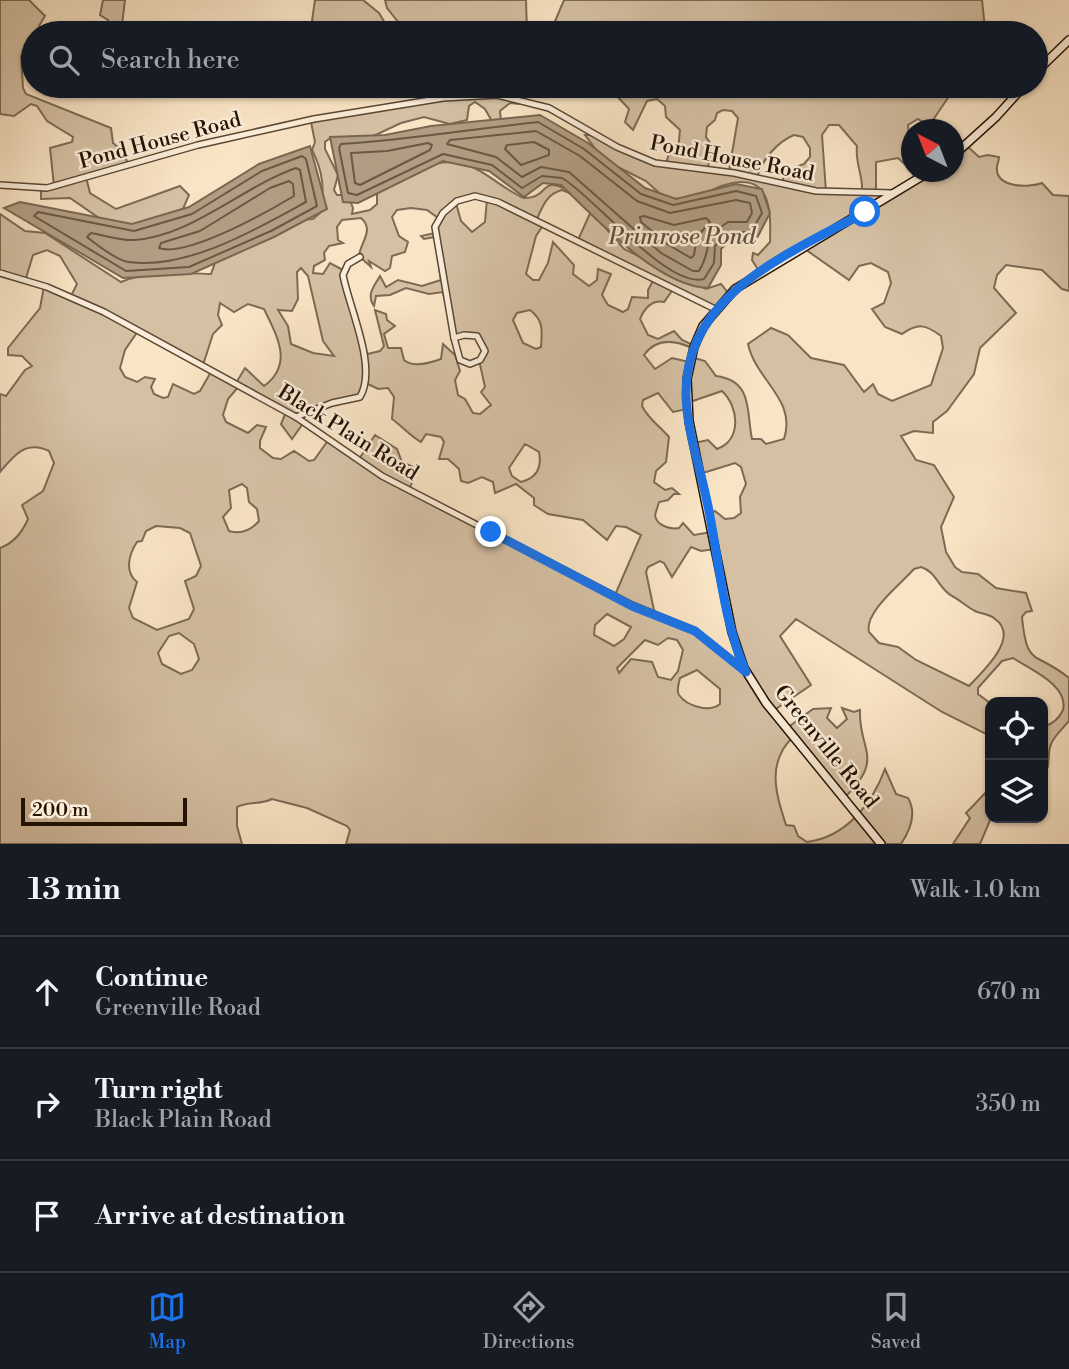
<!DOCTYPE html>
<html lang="en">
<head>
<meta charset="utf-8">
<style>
  :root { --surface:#171b24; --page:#20242c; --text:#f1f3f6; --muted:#9ea1a6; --line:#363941; --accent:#1a73e8 }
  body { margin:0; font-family:"Libre Bodoni",serif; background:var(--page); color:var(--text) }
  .controls { position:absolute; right:21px; bottom:21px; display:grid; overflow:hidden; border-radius:14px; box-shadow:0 2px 5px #0004 }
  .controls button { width:63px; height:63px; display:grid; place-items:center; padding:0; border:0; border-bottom:2px solid var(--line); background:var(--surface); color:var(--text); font:35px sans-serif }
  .compass { position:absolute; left:901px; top:119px; width:63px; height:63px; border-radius:50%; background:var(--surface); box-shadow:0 2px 5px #0004; rotate:318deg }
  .scale { position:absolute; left:21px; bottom:18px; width:166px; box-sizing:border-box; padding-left:7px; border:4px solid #251304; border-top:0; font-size:19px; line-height:24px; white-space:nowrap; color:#251304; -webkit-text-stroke:5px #fbedd9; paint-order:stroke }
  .stop { position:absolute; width:21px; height:21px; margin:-16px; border:5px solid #1a73e8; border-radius:50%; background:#fff }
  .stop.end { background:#1a73e8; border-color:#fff; box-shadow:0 2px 7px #0008 }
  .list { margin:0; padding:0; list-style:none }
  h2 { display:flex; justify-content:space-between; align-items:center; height:91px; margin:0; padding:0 28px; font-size:30px }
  h2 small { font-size:23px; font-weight:400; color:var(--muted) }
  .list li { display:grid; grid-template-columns:46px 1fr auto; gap:21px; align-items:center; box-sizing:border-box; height:112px; padding:0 28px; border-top:2px solid var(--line) }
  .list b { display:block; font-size:26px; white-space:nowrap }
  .list p { margin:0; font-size:23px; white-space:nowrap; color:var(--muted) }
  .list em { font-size:23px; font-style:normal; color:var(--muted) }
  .icon { flex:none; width:38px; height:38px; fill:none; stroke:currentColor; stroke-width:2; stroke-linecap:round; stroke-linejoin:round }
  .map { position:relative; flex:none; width:1069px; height:844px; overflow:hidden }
  .search { position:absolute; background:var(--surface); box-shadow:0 2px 5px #0004; left:21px; right:21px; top:21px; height:77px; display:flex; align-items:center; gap:18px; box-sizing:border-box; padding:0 24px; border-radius:38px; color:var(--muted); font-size:26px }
  .sheet { height:427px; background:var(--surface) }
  nav { display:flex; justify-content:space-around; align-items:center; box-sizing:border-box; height:98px; border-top:2px solid var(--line); background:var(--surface); font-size:19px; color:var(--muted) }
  nav a { display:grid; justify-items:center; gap:4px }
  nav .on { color:var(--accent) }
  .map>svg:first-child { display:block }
  .green { fill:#d5c0a4; stroke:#7d6a54; stroke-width:2; fill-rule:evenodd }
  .water { fill:#b19d83; stroke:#796650; stroke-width:2 }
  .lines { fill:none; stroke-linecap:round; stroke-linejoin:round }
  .shore { stroke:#6b5844; stroke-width:2 }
  .minor-casing { stroke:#5a4734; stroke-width:8 }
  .secondary-casing { stroke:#251304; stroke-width:10 }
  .minor { stroke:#fbedd9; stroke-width:5 }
  .secondary { stroke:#fbedd9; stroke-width:7 }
  .route { stroke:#1a73e8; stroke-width:9 }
  .labels { text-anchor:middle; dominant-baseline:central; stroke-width:5; stroke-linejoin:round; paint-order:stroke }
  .street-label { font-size:21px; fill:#251304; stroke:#fbedd9 }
  .water-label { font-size:23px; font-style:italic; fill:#64513d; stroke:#fbedd9 }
</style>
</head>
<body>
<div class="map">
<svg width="1069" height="844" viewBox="0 0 1069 844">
  <rect width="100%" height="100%" fill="#f9e4c5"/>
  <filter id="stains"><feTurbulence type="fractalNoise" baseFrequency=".00286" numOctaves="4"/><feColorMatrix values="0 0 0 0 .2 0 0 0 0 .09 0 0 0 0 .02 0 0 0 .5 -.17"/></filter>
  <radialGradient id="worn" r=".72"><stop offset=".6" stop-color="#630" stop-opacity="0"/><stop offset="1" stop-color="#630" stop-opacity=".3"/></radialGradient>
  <g class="green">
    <polygon points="0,0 29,0 45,16 39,26 41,33 33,33 33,44 21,56 23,88 26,94 111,128 113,143 124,152 128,165 86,177 90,193 116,209 180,186 189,195 183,209 134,228 102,220 70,198 41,199 41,189 54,186 50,148 72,142 73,137 47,121 37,106 31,104 14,116 0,114"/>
    <polygon points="103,0 125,0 121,33 106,33 108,20 100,15"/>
    <polygon points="315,0 363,0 379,13 391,33 315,33 312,21"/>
    <polygon points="385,0 526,0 527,33 407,33 387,8"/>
    <path d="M564,0H982L985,28L989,33H611C591,17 573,33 550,33Z"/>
    <path d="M440,86H467L469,94H492V86H524L519,104L510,103L500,111L501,121L493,123L485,109L475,102L469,106L467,120L450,124L424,117L401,123L367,139H329L325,142V149L338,175L334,190L337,195H348L353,208L352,214L370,210L377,204V193C401,174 437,155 468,165C487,172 504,190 524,198C554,198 535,169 582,198L562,190C547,194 543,205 537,219L544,224L536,236L526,274L533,280H539L548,263L553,242L574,265L573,274L589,286L597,280L598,269L611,274L602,295L608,305L623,312L628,309L632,297L648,298V290L654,279L578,240L591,211L624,249L706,289L721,284L729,294L714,309L674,288L664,302C652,299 644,309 640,319L648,335L658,339L674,331L682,340L693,345L692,348C675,340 657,337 644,355L655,369L672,358L689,362L691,357L705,361L716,376C754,381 746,412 752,439H761L766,444L784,439C797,399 756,381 748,344L771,328L788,335L811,358L844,365L864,392L873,384L878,394L892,401L931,385L943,348L941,336C925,324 918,323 902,334L885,327L872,309L884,303L891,283L888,272L871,263L859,266L849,280L802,247L759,271L752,260L753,253L758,255L770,242C771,210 771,171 725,185C716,187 708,193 700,196C689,198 678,198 667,200L646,181L604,160L585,135H593L655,163H666L669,154L678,150L680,130L666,117L665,106L657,99L647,101L633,130L625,122L629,109L614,93L603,90L601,86H956L933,120L924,123L918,119L908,125L911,170L898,158L876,162V191L893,193L915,178L912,172H954V153L966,145L979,157L988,155L999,157C999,161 997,164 997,167C995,188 1029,188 1042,183L1053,195L1069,196V291L1062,289L1042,270L1006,265L997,275L994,288L1016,313L980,348L974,374L947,411L933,422V433L914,431L901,436L916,460L934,465L954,497L941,527L946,552L955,567L962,572L978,574L996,588L1026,593L1032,611L1026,612L1022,617C1027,669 1035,650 1069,678V721C1063,728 1054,736 1051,744C1046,756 1052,765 1043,777V727C1053,724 1059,719 1063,710C1069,685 1029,669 1013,658L1002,661L978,688V694L990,703V736L942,712L796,619L780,636L811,685L773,711L787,728L813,709L831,708L827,718L837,728L847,719L842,708L854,712L860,710C858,750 886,758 844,798L793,737C766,763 776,794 786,825L794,826L798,836L807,842C846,837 872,804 885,769L896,794L908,798C917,813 911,829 901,844H346L350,830L347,826L307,808L272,799C260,805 249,801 237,807V826L242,844H0V548C14,543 22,533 28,519L22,505L43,491L54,463L49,451C26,440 14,455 0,472V394L6,396L25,370L32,366L22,356L8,355V348L40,308L44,286L71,296L77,284L60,256L47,250L33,255L26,278L0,272V214L25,231L45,233L121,282C148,270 182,273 211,274L217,257L272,222L313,219L320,213C325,190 323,171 312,150L315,142L311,122L443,96ZM723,110L732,111L738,118L729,171L708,169L711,144L706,137L707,127L715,120L717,113ZM829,125H839L857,146C855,164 863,174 862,191L826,192L822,135ZM794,135L803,137L810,148V157L804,164L785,171L782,184L757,177C762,160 777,142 794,135ZM475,195L487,199L485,222L472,232L461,221L456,203ZM411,208L427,210L438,218L435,233L421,236L424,239L435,237L441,280L422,286L398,280L386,287L380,276C374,286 366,295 374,306L376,296L390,295L406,288L429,294L443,292L453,337L476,335L484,353L479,360L485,387L481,392L491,405L480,414L473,413L465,399L458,395L455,380L460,371L455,355L443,344L441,359C430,363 413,368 404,360L401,348H388L384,334L395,326L387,320L386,314L375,310L384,346L380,351L363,355L343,270L330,263L323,274L313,273L314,266L325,260L324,253L329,246L343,243L338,240L337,227L342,220L361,218C375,230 360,243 359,256L371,267L369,261L385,271L390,268L392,256L405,252L408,242L399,236L392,217L397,210ZM301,268L308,276L323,341L334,356L313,353L291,344L288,326L278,310L292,311L298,299L297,272ZM220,303L234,312L248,304L264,309C277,336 294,364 264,386L245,368L236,383L212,370L200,391L194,394L173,384L168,397L163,398L154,394L151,387L155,379L145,377L137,382L125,377L120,368L125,350L138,331L203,365L213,334L222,325L218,315ZM530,310C544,321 542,330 541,347L536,349L523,343L513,320L517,313ZM366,383L378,389L388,388L394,397L392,419C403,427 410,436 421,442L426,434L441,437L444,442L439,459H448L459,469L461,481L468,483L482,477L493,482L495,493L516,484L534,498V505L548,514L583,520L607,540L616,526L626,527L641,535L615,595L409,489L415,477V468L402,462L397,449L375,435L359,459L329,439L314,460L309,461L294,451L281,459L273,458L260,448V441L266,427L257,425L248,433L226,422L223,415L228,399L239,386L286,412L281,424L292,439L304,422L298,415L360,395ZM722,391C739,407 742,440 717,449L708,440L694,443L703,473L735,463L741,467L746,484L740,497L741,513L734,518L725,519L715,511L709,514L712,532L694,535L683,523L679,528C670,530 656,525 655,515L659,502L668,500L674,494H679L672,488L665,490L654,482L656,471L666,462L669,437C659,425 649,420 642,406L643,400L658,393L673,412L687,409V403ZM525,444L539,452C542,467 537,478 521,482L512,476L509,468ZM242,484L247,488L249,502L257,509L259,521C251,530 242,535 229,531L223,517L231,508L229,490ZM156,526L180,528L190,533L201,566L196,576L185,581L194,609L189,619L157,630L133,618L129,608L137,582C124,572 129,554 137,542L142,541L146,531ZM691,547L701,551L715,549L742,668L680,623L655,615L646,572L648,567L660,561L664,563L672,577ZM921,567C937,572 938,588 952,596C960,600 967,607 975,611C981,614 990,614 995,619C1021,637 982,672 969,686L916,660L898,647L879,643L869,632C864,612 901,584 914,569ZM607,614L631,627L624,639L614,646L594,635L595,625ZM179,633L194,644L199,659L192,670L181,674L162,664L158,653L169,636ZM668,638L677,640L683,650L678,671L671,680L658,677L652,662L631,659L619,673L617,668L645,640L658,645ZM697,670L720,689V704C709,713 687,706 679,695C676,690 679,683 680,678Z"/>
    <polygon points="990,788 991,818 980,844 953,844 970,818 966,813"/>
  </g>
  <g class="water">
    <path d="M540,115L588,143L645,188L676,199L736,184L762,189L770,213L756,240L734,236L721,249V265L708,288C657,286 597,219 561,185L543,183L524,197L489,171L443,161L358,203L343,202L330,137L385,135L431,126Z"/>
    <polygon points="310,146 327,209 274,237 191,274 123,278 4,208 20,202 132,224 189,207 259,164"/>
  </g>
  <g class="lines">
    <g class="shore">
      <path d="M538,122L584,149L641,194L673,205L736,191L756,196L762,213L751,232C730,233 731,227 715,246L714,263L704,279C667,289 595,197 562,178L542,176L522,188L492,165L443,154L357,195L348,193L339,148L341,144C407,140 472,129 538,122Z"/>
      <path d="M536,131L580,156L637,201L670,213L736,200L750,203L752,213L747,222H728C700,240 713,249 699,271H693L661,253L569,172L541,167L522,177L496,157L447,144L450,140Z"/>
      <polygon points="534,142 549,150 549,155 521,165 505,149 507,145"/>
      <polygon points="428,143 432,145 430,150 360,185 355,183 351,153 387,151"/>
      <polygon points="302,156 306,159 317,206 271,231 189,267 126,271 34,216 38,212 134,231 192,214 262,171"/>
      <path d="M296,168L300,170L306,202C257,229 187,270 129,262C117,261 97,245 87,237L91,233C104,235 120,241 134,240C192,236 242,187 296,168Z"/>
      <path d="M289,181L293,184L294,196C269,211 186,258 159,248L161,243L200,231L270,188Z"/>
      <polygon points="644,216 674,225 706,218 710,222 697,237 694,255 691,258 667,244 641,222 640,217"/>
    </g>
    <g class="minor-casing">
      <g id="minor">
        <polyline points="0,185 47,188 198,145 314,119 443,98 497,95 549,108 617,147 655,163 734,173 816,191 894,193"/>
        <polyline points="0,273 47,287 104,312 296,417 382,476 632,605 695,631 744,670"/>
        <polygon points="464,335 477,336 485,351 480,360 470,364 460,360 454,338"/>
        <polyline points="454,338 435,227 443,213 457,201 475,196 498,202 715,309"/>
        <path d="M296,417L332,403L360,397C378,367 349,308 343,275L348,264L360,257"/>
      </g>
    </g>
    <g class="secondary-casing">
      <g id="secondary">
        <polyline points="1036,72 1069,40"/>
        <polyline points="954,155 996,117 1024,86"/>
        <polyline points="881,844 766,703 744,668 732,632 689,421 687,379 694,347 703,326 735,289 929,172"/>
      </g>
    </g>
    <use href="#minor" class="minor"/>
    <use href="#secondary" class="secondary"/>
  </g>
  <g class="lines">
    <path class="route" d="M491,532L632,606L695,631L746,672C723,621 719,560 708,506C701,470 687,432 686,396C684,293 790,254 865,212"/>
  </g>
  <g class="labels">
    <g class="street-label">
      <text transform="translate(160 141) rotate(-15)">Pond House Road</text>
      <text transform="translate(732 159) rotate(11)">Pond House Road</text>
      <text transform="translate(348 433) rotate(32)">Black Plain Road</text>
      <text transform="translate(826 747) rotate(51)">Greenville Road</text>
    </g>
    <g class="water-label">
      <text x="682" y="237">Primrose Pond</text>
    </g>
  </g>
  <rect width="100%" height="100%" filter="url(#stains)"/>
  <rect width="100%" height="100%" fill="url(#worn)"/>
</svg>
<div class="controls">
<button><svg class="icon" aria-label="locate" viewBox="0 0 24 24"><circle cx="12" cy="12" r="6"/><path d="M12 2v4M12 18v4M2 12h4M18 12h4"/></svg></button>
<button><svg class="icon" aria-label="layers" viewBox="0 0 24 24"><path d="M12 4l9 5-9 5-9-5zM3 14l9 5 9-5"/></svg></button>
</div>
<svg class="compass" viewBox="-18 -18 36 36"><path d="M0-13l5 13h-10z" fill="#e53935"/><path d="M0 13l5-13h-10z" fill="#9ea1a6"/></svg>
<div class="scale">200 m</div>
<div class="stop" style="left:865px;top:212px"></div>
<div class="stop end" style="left:491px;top:532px"></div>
<div class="search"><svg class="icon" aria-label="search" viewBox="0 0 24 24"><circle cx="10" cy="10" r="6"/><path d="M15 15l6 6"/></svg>Search here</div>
</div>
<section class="sheet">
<h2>13 min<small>Walk · 1.0 km</small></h2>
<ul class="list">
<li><svg class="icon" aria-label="ahead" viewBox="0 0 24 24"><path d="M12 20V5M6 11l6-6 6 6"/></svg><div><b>Continue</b><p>Greenville Road</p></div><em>670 m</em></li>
<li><svg class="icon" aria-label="right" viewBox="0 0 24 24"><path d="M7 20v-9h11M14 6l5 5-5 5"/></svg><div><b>Turn right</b><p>Black Plain Road</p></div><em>350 m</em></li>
<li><svg class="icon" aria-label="arrive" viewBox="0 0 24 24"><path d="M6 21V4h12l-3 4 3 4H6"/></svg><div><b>Arrive at destination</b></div></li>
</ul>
</section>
<nav>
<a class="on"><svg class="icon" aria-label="map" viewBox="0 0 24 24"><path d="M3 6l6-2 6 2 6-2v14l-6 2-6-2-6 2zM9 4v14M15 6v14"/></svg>Map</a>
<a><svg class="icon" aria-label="directions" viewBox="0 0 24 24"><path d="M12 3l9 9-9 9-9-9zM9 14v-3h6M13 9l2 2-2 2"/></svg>Directions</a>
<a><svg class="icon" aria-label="saved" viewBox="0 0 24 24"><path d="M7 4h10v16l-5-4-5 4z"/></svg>Saved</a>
</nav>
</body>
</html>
